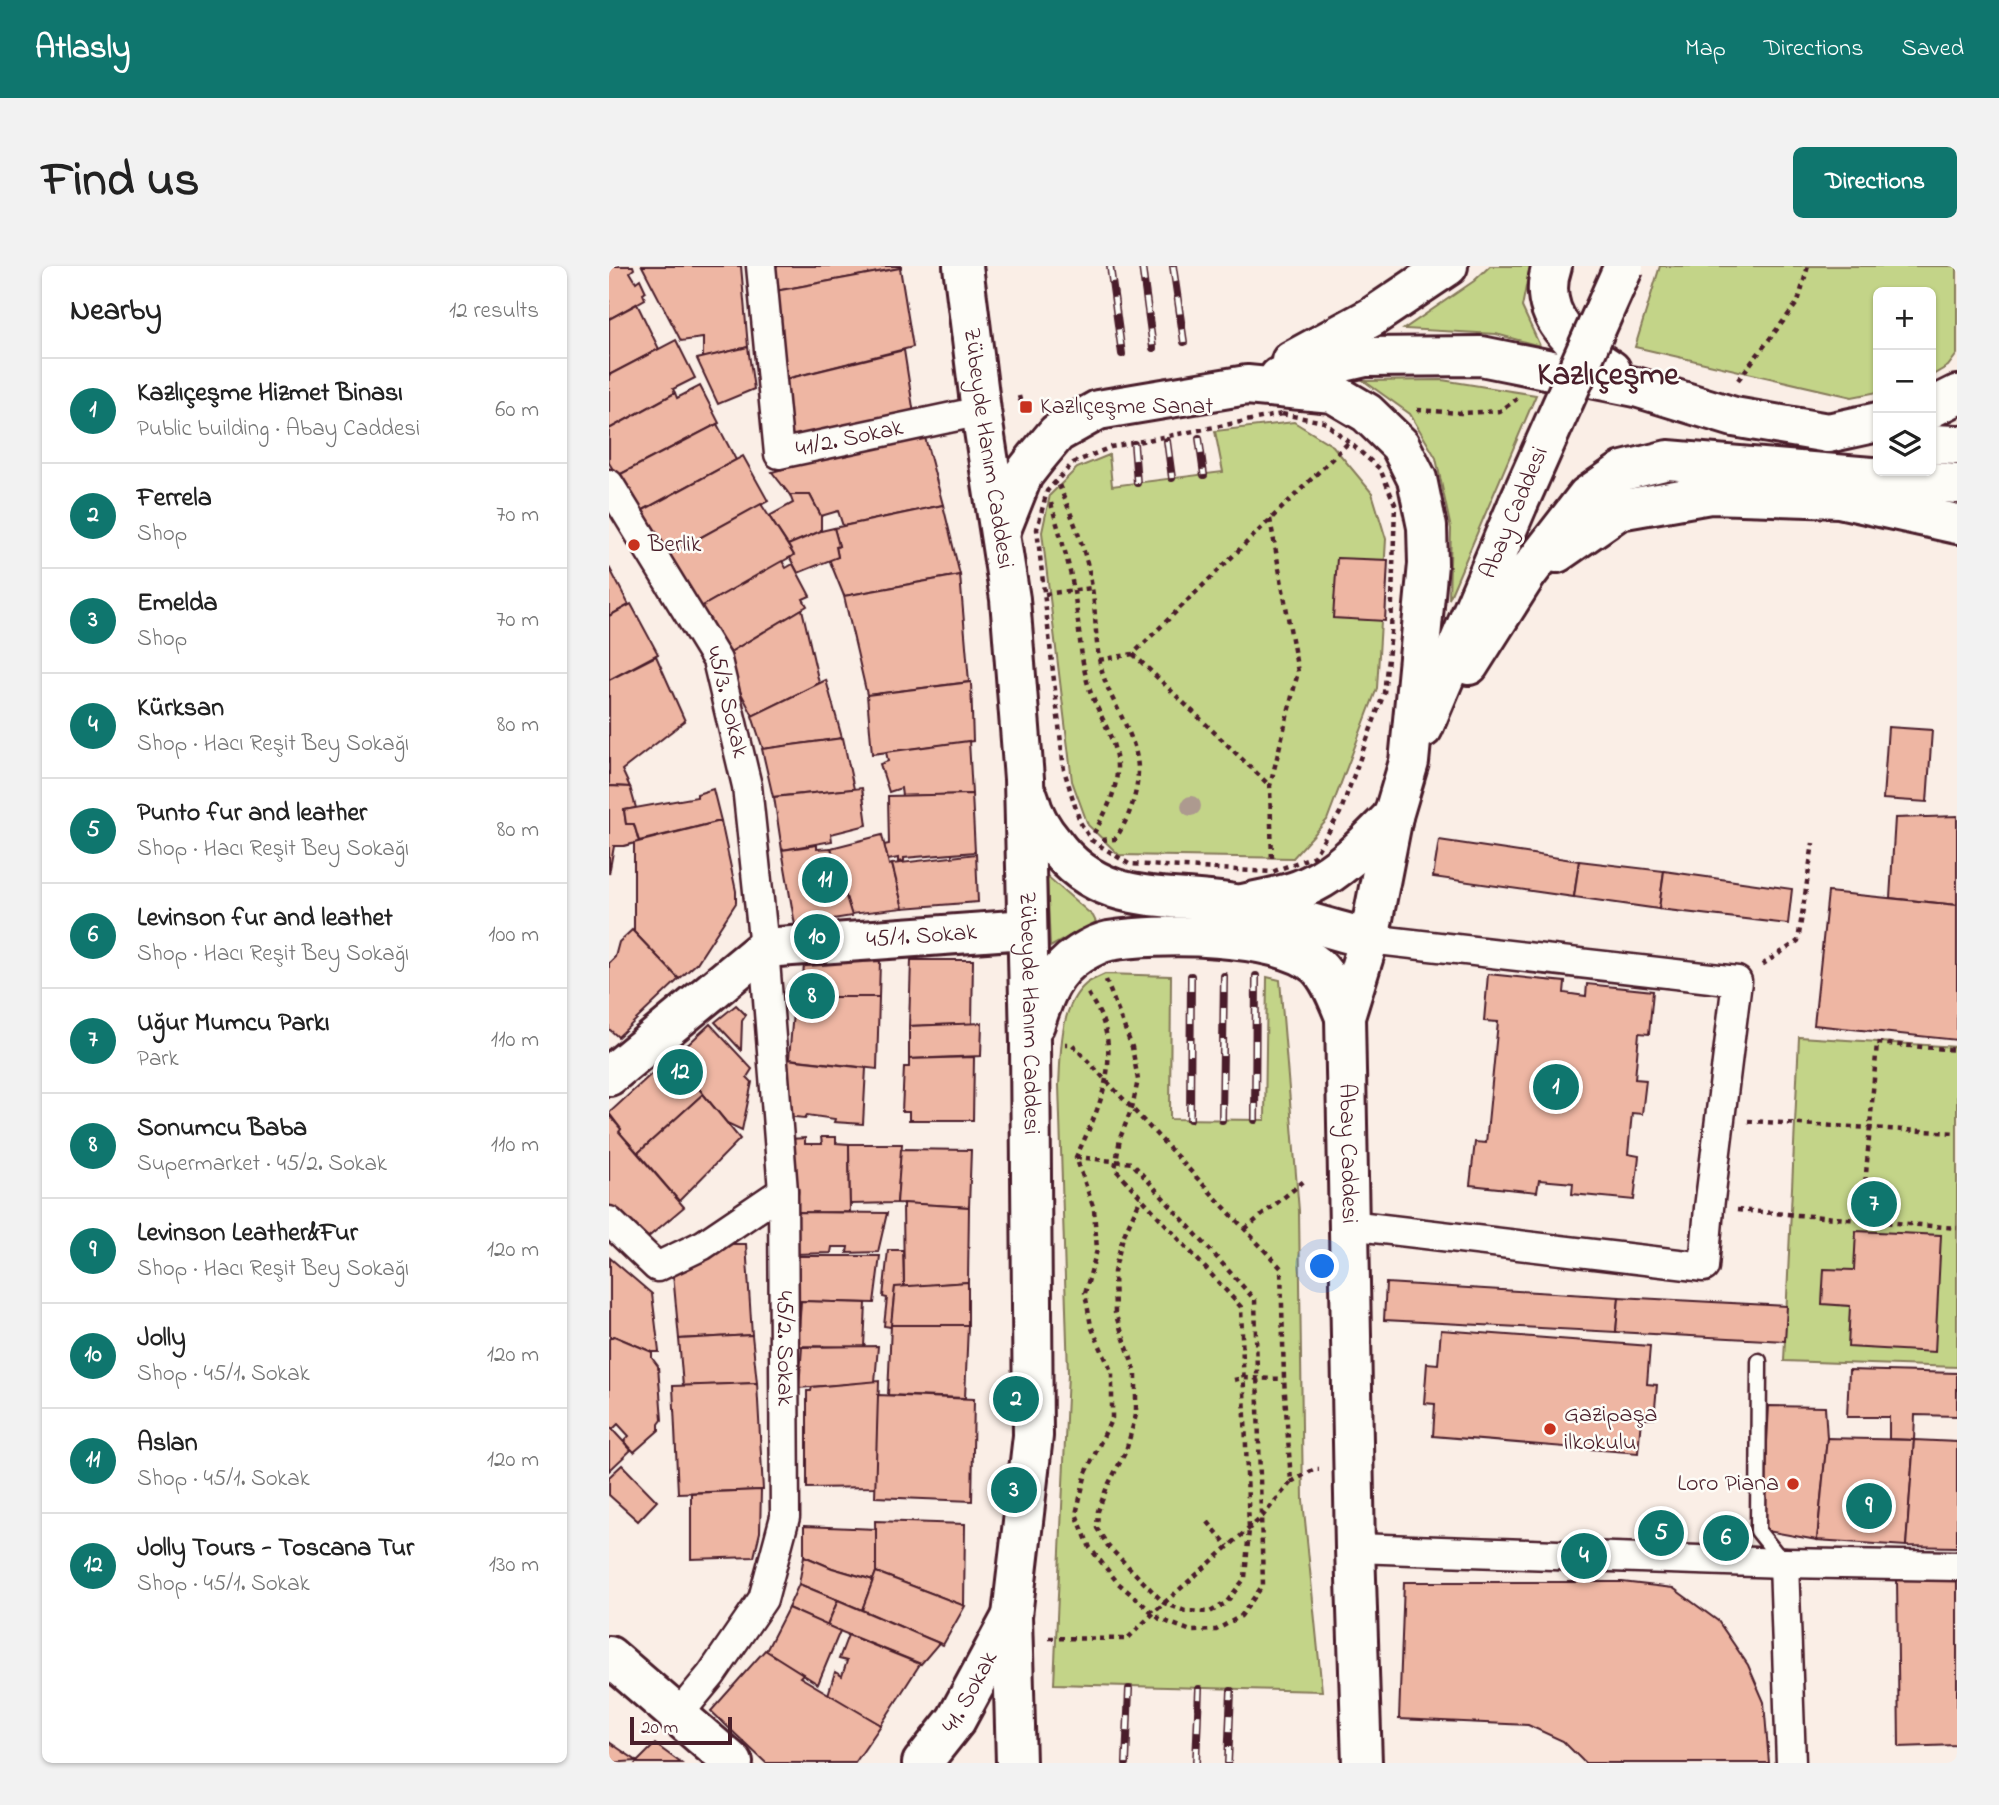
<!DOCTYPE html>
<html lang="en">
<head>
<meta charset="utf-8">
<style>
  :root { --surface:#fff; --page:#f2f2f2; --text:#222; --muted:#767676; --line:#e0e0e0; --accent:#0f766e }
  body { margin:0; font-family:"Indie Flower",sans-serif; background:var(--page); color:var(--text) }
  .controls { position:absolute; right:21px; top:21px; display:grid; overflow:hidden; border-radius:10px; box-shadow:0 2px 5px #0004 }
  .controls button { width:63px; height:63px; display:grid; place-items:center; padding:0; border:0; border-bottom:2px solid var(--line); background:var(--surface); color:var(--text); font:35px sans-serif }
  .scale { position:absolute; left:21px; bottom:18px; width:102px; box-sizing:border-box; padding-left:7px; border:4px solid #4a1f2b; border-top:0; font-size:19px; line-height:24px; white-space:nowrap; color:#4a1f2b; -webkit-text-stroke:5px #fdfcf7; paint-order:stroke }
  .you { position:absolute; left:714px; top:1001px; width:24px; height:24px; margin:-18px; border:5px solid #fff; border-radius:50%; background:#1a73e8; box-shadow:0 0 0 10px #1a73e833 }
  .badge { display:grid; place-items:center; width:46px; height:46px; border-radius:50%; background:var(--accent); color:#fff; font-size:23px; font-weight:700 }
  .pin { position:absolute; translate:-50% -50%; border:4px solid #fff; box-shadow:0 2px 7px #0006 }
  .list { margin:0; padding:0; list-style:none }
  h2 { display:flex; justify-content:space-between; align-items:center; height:91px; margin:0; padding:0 28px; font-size:30px }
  h2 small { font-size:23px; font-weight:400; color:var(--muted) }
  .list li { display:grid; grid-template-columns:46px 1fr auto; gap:21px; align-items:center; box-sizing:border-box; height:105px; padding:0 28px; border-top:2px solid var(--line) }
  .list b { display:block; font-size:26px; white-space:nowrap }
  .list p { margin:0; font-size:23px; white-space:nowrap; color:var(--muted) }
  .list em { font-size:23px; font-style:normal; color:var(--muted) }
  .icon { flex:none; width:38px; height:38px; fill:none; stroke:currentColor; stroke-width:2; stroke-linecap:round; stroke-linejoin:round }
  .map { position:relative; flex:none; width:1348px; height:1497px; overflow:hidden; border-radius:10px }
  header { display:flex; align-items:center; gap:42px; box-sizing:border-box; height:98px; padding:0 35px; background:var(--accent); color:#fff }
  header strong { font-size:33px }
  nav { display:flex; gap:38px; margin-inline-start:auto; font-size:24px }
  .intro { display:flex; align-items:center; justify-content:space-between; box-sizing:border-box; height:168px; padding:0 42px }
  h1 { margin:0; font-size:49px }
  .button { padding:18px 32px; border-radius:10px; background:var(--accent); color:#fff; font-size:24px; font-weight:700 }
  main { display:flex; gap:42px; padding:0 42px }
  aside { flex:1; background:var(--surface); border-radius:10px; box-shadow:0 2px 5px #0004 }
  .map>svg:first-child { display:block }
  .green { fill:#c3d488; stroke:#867a5a; stroke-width:2 }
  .building { fill:#eeb6a3; stroke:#4a1f2b; stroke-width:2 }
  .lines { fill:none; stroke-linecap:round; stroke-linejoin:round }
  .lane-casing { stroke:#4a1f2b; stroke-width:19 }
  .street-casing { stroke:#4a1f2b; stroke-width:33 }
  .secondary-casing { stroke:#4a1f2b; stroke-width:44 }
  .highway-casing { stroke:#4a1f2b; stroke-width:44 }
  .path { stroke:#4a1f2b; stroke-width:4.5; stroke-dasharray:5 5; stroke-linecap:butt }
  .lane { stroke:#fdfcf7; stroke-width:14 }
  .street { stroke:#fdfcf7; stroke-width:28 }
  .secondary { stroke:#fdfcf7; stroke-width:38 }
  .highway { stroke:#fdfcf7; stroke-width:38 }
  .rail-casing { stroke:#4a1f2b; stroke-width:8 }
  .rail { stroke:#fdfcf7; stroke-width:5; stroke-dasharray:16; stroke-linecap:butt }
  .secondary-bridge-casing { stroke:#4a1f2b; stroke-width:44; stroke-linecap:butt }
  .secondary-bridge { stroke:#fdfcf7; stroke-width:38 }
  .tree { fill:#ad9a8f }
  .poi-dot { fill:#c8321e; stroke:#fdfcf7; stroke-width:2.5 }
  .labels { text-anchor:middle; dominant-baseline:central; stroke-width:5; stroke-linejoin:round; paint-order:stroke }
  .poi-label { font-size:24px; fill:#4a1f2b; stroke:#fdfcf7; text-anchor:start }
  .street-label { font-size:24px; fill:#4a1f2b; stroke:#fdfcf7 }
  .district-label { font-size:32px; font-weight:bold; fill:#4a1f2b; stroke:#fdfcf7 }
</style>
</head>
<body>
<header>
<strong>Atlasly</strong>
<nav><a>Map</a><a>Directions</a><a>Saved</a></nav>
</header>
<div class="intro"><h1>Find us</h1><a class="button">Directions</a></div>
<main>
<aside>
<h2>Nearby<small>12 results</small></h2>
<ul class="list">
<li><span class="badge">1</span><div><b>Kazlıçeşme Hizmet Binası</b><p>Public building · Abay Caddesi</p></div><em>60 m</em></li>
<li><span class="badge">2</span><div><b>Ferrela</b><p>Shop</p></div><em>70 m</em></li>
<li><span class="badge">3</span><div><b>Emelda</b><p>Shop</p></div><em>70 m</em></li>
<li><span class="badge">4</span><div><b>Kürksan</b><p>Shop · Hacı Reşit Bey Sokağı</p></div><em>80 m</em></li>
<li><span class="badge">5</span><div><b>Punto fur and leather</b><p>Shop · Hacı Reşit Bey Sokağı</p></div><em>80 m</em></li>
<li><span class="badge">6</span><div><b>Levinson fur and leathet</b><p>Shop · Hacı Reşit Bey Sokağı</p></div><em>100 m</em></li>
<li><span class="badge">7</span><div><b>Uğur Mumcu Parkı</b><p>Park</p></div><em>110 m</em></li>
<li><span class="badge">8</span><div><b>Sonumcu Baba</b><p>Supermarket · 45/2. Sokak</p></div><em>110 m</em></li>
<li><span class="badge">9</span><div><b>Levinson Leather&amp;Fur</b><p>Shop · Hacı Reşit Bey Sokağı</p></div><em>120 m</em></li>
<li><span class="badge">10</span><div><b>Jolly</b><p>Shop · 45/1. Sokak</p></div><em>120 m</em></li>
<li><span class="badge">11</span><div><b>Aslan</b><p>Shop · 45/1. Sokak</p></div><em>120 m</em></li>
<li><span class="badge">12</span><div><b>Jolly Tours - Toscana Tur</b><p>Shop · 45/1. Sokak</p></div><em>130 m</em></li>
</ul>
</aside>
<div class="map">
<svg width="1348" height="1497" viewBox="0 0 1348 1497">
  <rect width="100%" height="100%" fill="#faeee6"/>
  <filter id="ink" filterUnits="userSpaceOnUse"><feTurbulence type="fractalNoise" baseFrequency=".0143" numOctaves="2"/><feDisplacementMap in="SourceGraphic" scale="14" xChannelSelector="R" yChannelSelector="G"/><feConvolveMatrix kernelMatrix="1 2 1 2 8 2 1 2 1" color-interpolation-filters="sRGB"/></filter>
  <g filter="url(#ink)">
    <g class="green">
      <polygon points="881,0 921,0 913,41 931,80 887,68 795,63 865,15"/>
      <polygon points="1051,0 1348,0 1348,88 1339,100 1322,110 1322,26 1269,26 1269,126 1243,131 1026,81"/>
      <polygon points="833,114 927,129 840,333 842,263 827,192 801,148 755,115"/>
      <polygon points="685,156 724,180 763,227 777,273 768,422 718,554 684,592 510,589 479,559 463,515 433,266 441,229 468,202 500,189 503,220 614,206 606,165"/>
      <polygon points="438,610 484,650 487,656 441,681"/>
      <path d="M496,708L562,710L561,853L656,854L658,711L671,714L690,945L694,1234L713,1425L445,1418L459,1108L450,819C452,787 450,741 477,718C482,714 490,711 496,708Z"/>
      <polygon points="1190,771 1348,781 1348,1101 1175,1095"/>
    </g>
    <g class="building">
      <polygon points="0,0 24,0 25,3 21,6 27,16 31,13 37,26 34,28 36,33 0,53"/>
      <polygon points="33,0 132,0 139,81 94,92 94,72 72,75"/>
      <polygon points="157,0 292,0 292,2 161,26"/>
      <polygon points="291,2 304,81 173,114 161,26"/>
      <polygon points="28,38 50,83 0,109 0,53"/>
      <polygon points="67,74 86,112 64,123 66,127 0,163 0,109"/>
      <polygon points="139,81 145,123 109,138 88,93"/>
      <polygon points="295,84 305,148 181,179 173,114"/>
      <polygon points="91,120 110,157 8,210 0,197 0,163 66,127 68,132"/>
      <polygon points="108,158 127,194 27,248 8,210"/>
      <polygon points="314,164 334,239 234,260 229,245 212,250 201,229 181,229 163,206"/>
      <polygon points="134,190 159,235 54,292 27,248"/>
      <polygon points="181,229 201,229 212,250 212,265 179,279 160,250 184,237"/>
      <polygon points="152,238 185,289 85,345 54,292"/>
      <polygon points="334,239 351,309 235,330 220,293 229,291 227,281 230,280 225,262"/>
      <polygon points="225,262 230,280 227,281 229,291 189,307 181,292 185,289 179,279 212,265"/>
      <polygon points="728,292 779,294 776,355 724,352"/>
      <polygon points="173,295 177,302 184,298 201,330 194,333 198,340 118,388 92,341"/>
      <polygon points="0,301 20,339 0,350"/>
      <polygon points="351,309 360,416 258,429 235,330"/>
      <polygon points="22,338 49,388 0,414 0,350"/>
      <polygon points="193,343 210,417 144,450 113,391"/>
      <polygon points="47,390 76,455 13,504 21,521 0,520 0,414"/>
      <polygon points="217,414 233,472 154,483 143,450"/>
      <polygon points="362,416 364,475 263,488 258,429"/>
      <polygon points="1279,461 1323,464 1318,536 1274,533"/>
      <polygon points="234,472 245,523 164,531 153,483"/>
      <polygon points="360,475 363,528 293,530 292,522 280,526 271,498 279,495 277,486"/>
      <polygon points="0,520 21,521 27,542 15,544 17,558 25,558 30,576 15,580 5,580 0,608"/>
      <polygon points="253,522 258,559 222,568 223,575 173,584 165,531"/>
      <polygon points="104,523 112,555 30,575 25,558 17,558 15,544 88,531 88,528"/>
      <polygon points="363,528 366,586 295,592 295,595 289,596 289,592 279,594 275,579 280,578 279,530"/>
      <polygon points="1348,550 1348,639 1281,632 1286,552"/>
      <polygon points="112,555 127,625 127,637 88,697 70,713 25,666 25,577"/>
      <polygon points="273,569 280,599 283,598 294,642 242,648 222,582"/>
      <polygon points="830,574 970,595 965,631 824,611"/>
      <polygon points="208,579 208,583 222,582 243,650 186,659 173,584"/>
      <polygon points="367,588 369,636 294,642 283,598"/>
      <polygon points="970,595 1055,605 1050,643 965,631"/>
      <polygon points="1055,605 1183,623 1179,658 1050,643"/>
      <polygon points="1219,626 1348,639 1348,774 1205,759"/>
      <polygon points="23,664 70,713 9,771 0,763 0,697 6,691 10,676"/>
      <polygon points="302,694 364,694 363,758 300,760"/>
      <polygon points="271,695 270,731 216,731 216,726 193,724 195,698"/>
      <polygon points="879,708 956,716 955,727 977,730 978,718 1044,725 1040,768 1030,767 1026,813 1037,814 1033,848 1023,847 1019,888 1030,890 1025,934 963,928 964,917 930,914 928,926 861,919 866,876 877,877 889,756 875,755"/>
      <polygon points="186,723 216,726 216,731 270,731 268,803 180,793"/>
      <polygon points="127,739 137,749 133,755 132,784 106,756"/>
      <polygon points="373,757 372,790 300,793 300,760"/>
      <polygon points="101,758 143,803 138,811 143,816 133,864 118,857 67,795 73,788 71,786"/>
      <polygon points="63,789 94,828 29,887 10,866 12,863 0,847"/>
      <polygon points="365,791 364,854 300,854 300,846 293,846 295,801 300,801 300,793"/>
      <polygon points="177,793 257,802 254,858 225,856 226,853 198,849 196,852 175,850"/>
      <polygon points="94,828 131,873 70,935 29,887"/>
      <polygon points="0,849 12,863 10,866 75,941 37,973 0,949"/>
      <polygon points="212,871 227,871 227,877 240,878 241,946 177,947 181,873 196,872 196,878 213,878"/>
      <polygon points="240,878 293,878 288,937 241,938"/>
      <polygon points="292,883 362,884 360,941 288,937"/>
      <polygon points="294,937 360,941 359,1016 295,1021"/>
      <polygon points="189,946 278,947 269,986 238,987 239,981 223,981 222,987 185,988"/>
      <polygon points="1247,965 1332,969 1326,1086 1239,1081 1241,1040 1213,1038 1215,1003 1245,1004"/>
      <polygon points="102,978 137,978 143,1069 70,1073 63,997"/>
      <polygon points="279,984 294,984 295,1021 286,1021 282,1061 275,1060 278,1032 274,1031"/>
      <polygon points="183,990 271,990 265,1037 184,1035"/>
      <polygon points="1,992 43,1028 50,1086 43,1086 5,1070 1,1072"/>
      <polygon points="359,1016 359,1059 282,1059 286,1021"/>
      <polygon points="777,1017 1010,1031 1007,1066 775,1054"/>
      <polygon points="1010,1031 1178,1040 1176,1075 1007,1066"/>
      <polygon points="192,1035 257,1037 255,1081 189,1080"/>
      <polygon points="282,1059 359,1059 356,1132 279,1129"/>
      <polygon points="832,1064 1041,1080 1038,1118 1048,1119 1045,1153 1032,1153 1029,1187 824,1170 826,1138 815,1137 818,1097 829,1098"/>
      <polygon points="143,1069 148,1117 74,1120 70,1073"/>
      <polygon points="5,1070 43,1086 43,1092 49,1100 53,1154 50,1158 50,1164 25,1186 15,1175 20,1170 9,1158 3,1164 0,1161 0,1073"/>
      <polygon points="269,1080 266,1116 190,1122 193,1081"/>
      <polygon points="1240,1104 1348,1107 1348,1150 1306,1149 1305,1174 1280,1173 1280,1151 1238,1151"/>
      <polygon points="270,1115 267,1221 198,1222 198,1125 202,1125 203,1121"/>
      <polygon points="148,1117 154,1224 69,1227 64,1120"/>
      <polygon points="269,1129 365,1133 363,1235 266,1231"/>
      <polygon points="1160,1140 1216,1141 1218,1172 1208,1274 1153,1264"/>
      <polygon points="0,1160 22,1184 0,1205"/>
      <polygon points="1218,1172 1305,1174 1297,1280 1208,1274"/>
      <polygon points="1305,1174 1348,1176 1348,1281 1297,1280"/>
      <polygon points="13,1199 48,1235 29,1255 0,1229 0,1211"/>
      <polygon points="152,1224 151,1266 145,1291 82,1293 82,1227"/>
      <polygon points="266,1255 356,1258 355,1340 267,1306"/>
      <polygon points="195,1260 267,1263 267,1306 264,1314 223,1302 195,1290"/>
      <polygon points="195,1290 223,1302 264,1314 253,1344 190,1318"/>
      <polygon points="267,1306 356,1340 334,1379 253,1344"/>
      <polygon points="1348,1311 1348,1479 1290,1481 1288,1312"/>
      <polygon points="795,1316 1013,1316 1064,1322 1109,1355 1139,1399 1155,1436 1160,1497 976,1497 954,1475 919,1459 790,1453"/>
      <polygon points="190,1318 229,1334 218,1360 179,1342"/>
      <polygon points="229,1334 318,1372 330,1377 312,1398 218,1360"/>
      <polygon points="179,1342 231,1365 209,1418 157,1385"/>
      <polygon points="239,1369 311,1398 272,1459 219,1429 226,1406 233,1410 238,1395 230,1393"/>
      <polygon points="156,1384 194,1408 191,1411 272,1459 246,1497 157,1497 102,1445"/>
      <polygon points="0,1476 28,1495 0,1497"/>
      <polygon points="46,1478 72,1497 27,1497"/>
    </g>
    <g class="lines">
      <g class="lane-casing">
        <polyline id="lane" points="1150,1095 1149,1265 1173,1295"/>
      </g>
      <g class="street-casing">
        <g id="street">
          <path id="s1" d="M152,0L170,188L372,145"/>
          <path id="s2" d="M0,218L108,394L138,520L155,682L174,925L176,1251L154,1333L102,1409L68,1450"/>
          <polyline points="0,955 48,1001 94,979 174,925"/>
          <polyline points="740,959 1095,1001 1100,942 1128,715 760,673"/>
          <polyline points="746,1282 1175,1297 1348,1300"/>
          <polyline points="1175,1297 1182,1497"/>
        </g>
      </g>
      <g class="secondary-casing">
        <g id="secondary">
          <path id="s3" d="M354,0L372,145L401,333L415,513L421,777L424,1170L403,1350L407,1497"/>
          <path d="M943,0C926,49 965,80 1002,104"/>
          <polyline points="682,95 763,51 839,0"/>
          <polyline points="670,111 756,91 872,90 1027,121 1125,151 1219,167"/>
          <path id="s4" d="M392,264L414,209L428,191L448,167L489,144L638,119L724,127L758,147L791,179L808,213L818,261L819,298L800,496L784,550L760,673L736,751L746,1282L753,1497"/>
          <polyline points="860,399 917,309"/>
          <polyline points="814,462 909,238"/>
          <path d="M420,532C424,549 434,565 445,578C495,645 561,625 631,639C674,648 717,662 760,673"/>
          <path d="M634,638C658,632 682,629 703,618C735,602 759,575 784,550"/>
          <path d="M426,758C435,730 444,705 471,688C479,683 490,677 500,675C547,667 671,666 708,700C721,712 729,734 736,751"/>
          <path id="s5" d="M0,810L155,682L418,663"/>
          <polyline points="0,1390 124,1497"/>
          <path id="s6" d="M313,1497L347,1454L402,1352"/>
        </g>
      </g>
      <g class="highway-casing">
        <g id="highway">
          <polyline points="1322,142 1348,129"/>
          <polyline points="1219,167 1269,156"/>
          <polyline points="1322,178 1348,179"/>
          <polyline points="948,287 1010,244 1101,228 1230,232 1348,258"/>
          <polyline points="917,309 978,230 1014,205 1059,194 1348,218"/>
        </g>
      </g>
      <g class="path">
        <polyline points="1129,114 1189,36 1199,0"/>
        <polyline points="410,130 415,148"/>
        <polyline points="808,144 852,147 891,145 908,133"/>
        <polygon points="673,148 715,156 740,176 771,203 786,238 782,367 775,427 731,547 705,590 663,606 520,598 482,574 471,556 455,504 428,263 438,225 464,197 502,181"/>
        <path d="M450,219C464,253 478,286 483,322C488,352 485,383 495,412C505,442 528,470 529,503C529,528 520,553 506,573L492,574"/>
        <path d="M442,237C450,266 460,295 465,326C470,354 470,382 477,411C483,439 503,463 507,491C512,519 498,544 485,567"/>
        <polyline points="661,253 689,406 661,520 663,596"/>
        <polyline points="436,328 483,322"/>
        <polyline points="524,388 661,520"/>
        <polyline points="490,394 524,388 739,177"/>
        <polyline points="1153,699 1189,675 1204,577"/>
        <polyline points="497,714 523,781 529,814 523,842 511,872 506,903 632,1041 640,1263 636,1312 617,1337 601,1346 576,1345 555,1337 499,1280 488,1262 489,1245 498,1221 517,1185 527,1149 527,1107 506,1047 505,1006 514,971 532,932"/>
        <polyline points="1139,855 1348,867"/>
        <path d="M467,891L523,897L646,1034L654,1319L632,1350L607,1364L582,1365L551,1353L509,1317L481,1282L467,1248L477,1207L503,1152V1107L482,1060L476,1027L488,984L485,943L467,891C487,849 510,804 494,756C491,746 484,737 479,727"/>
        <polyline points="1128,944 1348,962"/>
        <polyline points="1253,956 1268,777 1348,784"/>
        <polyline points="636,963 695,915"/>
        <polyline points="625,1114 634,1112 675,1113"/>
        <polyline points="682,1216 706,1203 710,1203"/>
        <polyline points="599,1256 619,1280"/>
        <polyline points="440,1372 518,1373 555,1337 652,1252 682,1216 675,1113 672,1002 463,778 456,778"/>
      </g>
      <use href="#lane" class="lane"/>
      <use href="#street" class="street"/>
      <use href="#secondary" class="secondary"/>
      <use href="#highway" class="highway"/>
      <g class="rail-casing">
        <g id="rail">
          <polyline points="501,0 513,88"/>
          <polyline points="533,0 544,82"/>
          <polyline points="564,0 575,76"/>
          <polyline points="590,172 595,209"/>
          <polyline points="558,175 563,212"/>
          <polyline points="525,178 528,217"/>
          <polyline points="581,853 582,710"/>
          <polyline points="613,854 615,710"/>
          <polyline points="646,854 647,710"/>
          <polyline points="517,1497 520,1423"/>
          <polyline points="587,1497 590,1423"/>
          <polyline points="619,1497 622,1425"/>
        </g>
      </g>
      <use href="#rail" class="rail"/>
      <g class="secondary-bridge-casing">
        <polyline id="secondary-bridge" points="909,238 1015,0"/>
      </g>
      <use href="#secondary-bridge" class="secondary-bridge"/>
    </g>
    <circle class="tree" cx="582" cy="540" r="10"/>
  </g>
  <g class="poi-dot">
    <rect x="410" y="134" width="14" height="14" rx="3.5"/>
    <circle cx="25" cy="279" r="7"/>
    <circle cx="941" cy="1163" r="7"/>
    <circle cx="1184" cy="1218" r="7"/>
  </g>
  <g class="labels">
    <g class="poi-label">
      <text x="431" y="141">Kazlıçeşme Sanat</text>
      <text x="39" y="279">Berlik</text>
      <text x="955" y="1149">Gazipaşa<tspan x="955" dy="28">ilkokulu</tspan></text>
      <text x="1170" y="1218" text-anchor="end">Loro Piana</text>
    </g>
    <g class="street-label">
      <text stroke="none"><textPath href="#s1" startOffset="261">41/2. Sokak</textPath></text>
      <text stroke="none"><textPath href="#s3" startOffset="184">Zübeyde Hanım Caddesi</textPath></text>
      <text transform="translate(906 247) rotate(-67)">Abay Caddesi</text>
      <text stroke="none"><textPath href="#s2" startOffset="250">45/3. Sokak</textPath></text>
      <text stroke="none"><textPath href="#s5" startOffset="359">45/1. Sokak</textPath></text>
      <text stroke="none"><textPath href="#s3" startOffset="751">Zübeyde Hanım Caddesi</textPath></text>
      <text stroke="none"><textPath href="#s4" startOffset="1206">Abay Caddesi</textPath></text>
      <text stroke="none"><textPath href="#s2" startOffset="900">45/2. Sokak</textPath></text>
      <text stroke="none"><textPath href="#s6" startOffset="86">41. Sokak</textPath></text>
    </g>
    <g class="district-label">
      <text x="999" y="110">Kazlıçeşme</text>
    </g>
  </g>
</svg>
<div class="controls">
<button>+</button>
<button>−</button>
<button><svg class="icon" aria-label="layers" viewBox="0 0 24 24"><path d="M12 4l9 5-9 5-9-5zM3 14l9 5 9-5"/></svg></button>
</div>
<div class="scale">20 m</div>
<div class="you"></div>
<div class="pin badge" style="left:947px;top:821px">1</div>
<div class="pin badge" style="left:407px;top:1133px">2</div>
<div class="pin badge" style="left:405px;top:1224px">3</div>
<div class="pin badge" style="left:975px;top:1290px">4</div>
<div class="pin badge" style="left:1052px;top:1267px">5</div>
<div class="pin badge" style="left:1117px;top:1272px">6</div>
<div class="pin badge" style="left:1265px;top:938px">7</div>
<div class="pin badge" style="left:203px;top:730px">8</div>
<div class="pin badge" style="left:1260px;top:1240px">9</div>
<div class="pin badge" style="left:208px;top:671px">10</div>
<div class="pin badge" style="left:216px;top:614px">11</div>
<div class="pin badge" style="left:71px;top:806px">12</div>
</div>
</main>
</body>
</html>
